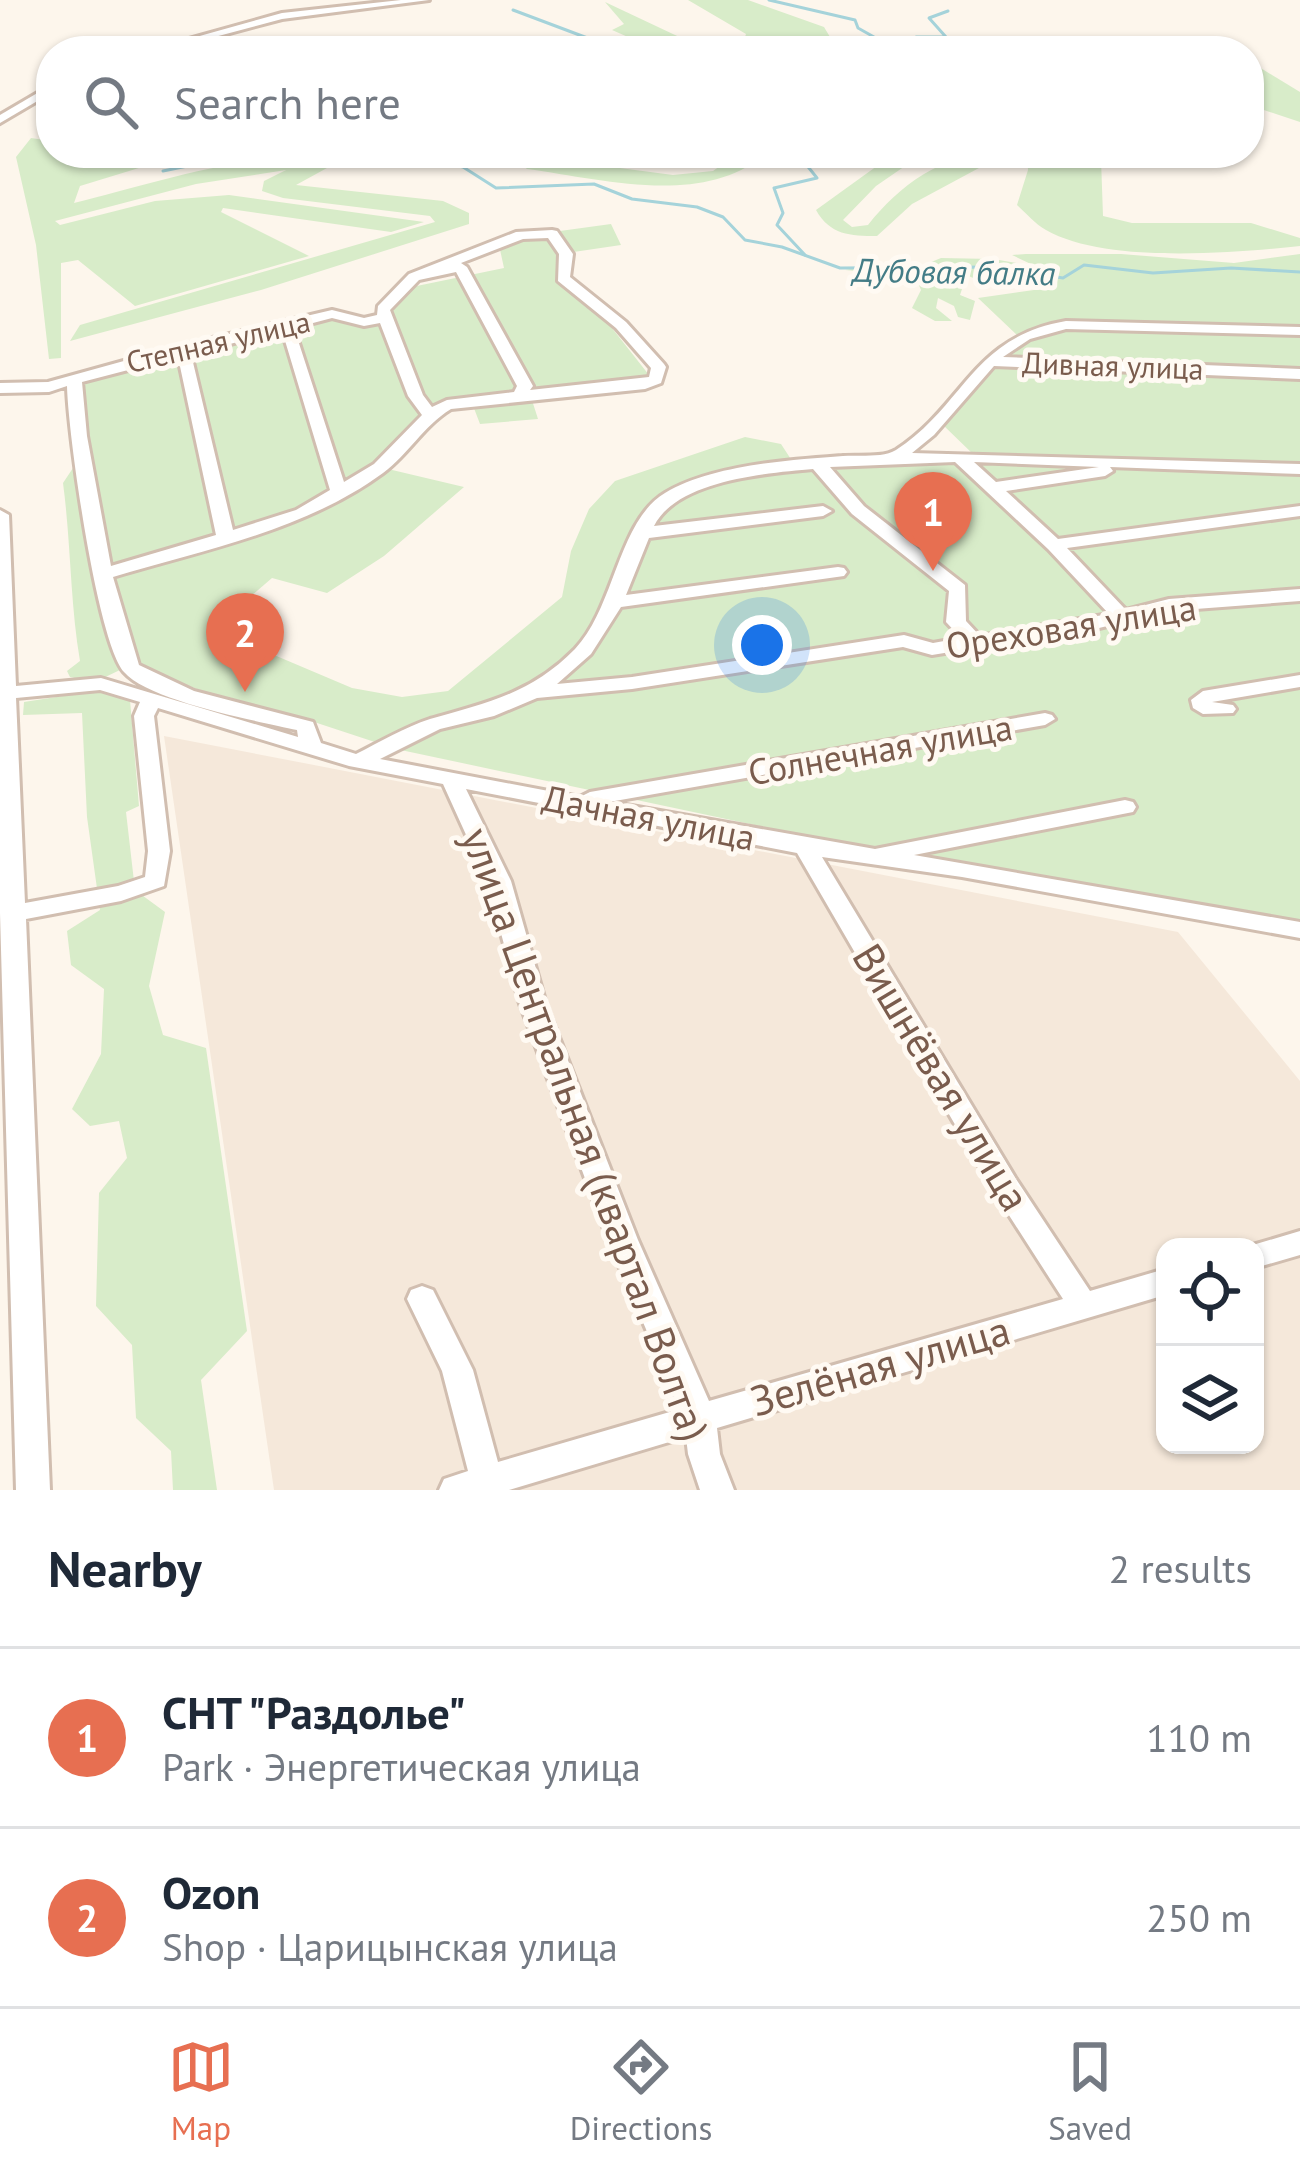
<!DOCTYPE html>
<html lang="en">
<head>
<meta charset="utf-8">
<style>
  :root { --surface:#fff; --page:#f2f2f3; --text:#1f2937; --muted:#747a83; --line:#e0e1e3; --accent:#e76f51 }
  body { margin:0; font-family:"PT Sans",sans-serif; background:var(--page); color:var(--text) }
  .controls { position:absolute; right:36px; bottom:36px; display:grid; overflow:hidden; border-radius:24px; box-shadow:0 3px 9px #0004 }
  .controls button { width:108px; height:108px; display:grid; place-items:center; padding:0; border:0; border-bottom:3px solid var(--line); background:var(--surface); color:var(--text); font:60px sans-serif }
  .you { position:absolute; left:762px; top:645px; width:42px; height:42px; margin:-30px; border:9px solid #fff; border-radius:50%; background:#1a73e8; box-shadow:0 0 0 18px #1a73e833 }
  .badge { display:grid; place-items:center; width:78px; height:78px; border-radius:50%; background:var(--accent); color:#fff; font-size:39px; font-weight:700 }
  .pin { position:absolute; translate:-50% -99px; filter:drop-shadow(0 3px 6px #0008) }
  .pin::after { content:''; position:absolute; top:63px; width:42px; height:36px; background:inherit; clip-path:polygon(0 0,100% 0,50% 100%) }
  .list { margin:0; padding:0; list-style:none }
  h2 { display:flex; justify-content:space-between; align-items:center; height:156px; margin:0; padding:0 48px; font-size:51px }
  h2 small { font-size:39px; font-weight:400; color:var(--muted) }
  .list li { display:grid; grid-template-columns:78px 1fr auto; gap:36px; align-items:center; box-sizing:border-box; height:180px; padding:0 48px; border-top:3px solid var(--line) }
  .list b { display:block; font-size:45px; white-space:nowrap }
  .list p { margin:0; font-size:39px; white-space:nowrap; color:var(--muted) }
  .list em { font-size:39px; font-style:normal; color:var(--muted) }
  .icon { flex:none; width:66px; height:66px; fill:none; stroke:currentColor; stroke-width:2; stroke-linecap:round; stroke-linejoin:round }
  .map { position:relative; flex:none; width:1300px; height:1490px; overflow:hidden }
  .search { position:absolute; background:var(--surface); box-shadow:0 3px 9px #0004; left:36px; right:36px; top:36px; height:132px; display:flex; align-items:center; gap:30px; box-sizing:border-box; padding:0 42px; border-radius:48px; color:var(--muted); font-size:45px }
  .sheet { height:516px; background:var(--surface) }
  nav { display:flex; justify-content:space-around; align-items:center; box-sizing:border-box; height:168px; border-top:3px solid var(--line); background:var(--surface); font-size:33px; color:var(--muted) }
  nav a { display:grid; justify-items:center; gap:6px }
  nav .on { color:var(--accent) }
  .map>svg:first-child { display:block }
  .residential { fill:#f5e8da; fill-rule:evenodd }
  .green { fill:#d8ecc9 }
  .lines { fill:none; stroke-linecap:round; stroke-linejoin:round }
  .stream { stroke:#a5d3da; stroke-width:3 }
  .minor-casing { stroke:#d1beb0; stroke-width:6 }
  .minor { fill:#fff; fill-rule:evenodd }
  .labels { text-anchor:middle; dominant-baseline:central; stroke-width:10; stroke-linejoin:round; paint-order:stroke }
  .far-street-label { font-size:30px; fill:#7a5c4d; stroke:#fffaf3 }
  .far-water-label { font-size:33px; font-style:italic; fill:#437c86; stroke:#fffaf3 }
  .street-label { font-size:36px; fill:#7a5c4d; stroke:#fffaf3 }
  .near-street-label { font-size:42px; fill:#7a5c4d; stroke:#fffaf3 }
</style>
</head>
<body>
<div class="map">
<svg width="1300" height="1490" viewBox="0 0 1300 1490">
  <rect width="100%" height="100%" fill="#fdf6ec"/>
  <path class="residential" d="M164,736L1178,932L1300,1081V1490H274ZM1165,1247H1255V1445H1165Z"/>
  <g class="green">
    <polygon points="688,0 748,0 824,27 830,37 819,51 726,51 743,43 746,34"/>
    <polygon points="605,2 709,51 660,51 612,30 624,24"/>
    <polygon points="1249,61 1300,92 1300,122 1249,105"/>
    <path d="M31,138L51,141V153H162L165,160L80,186L74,203C147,186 247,150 321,161L327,168L296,185L443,201L469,213V224L261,290L70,341L80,325L435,222L430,216L283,198L262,191L264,181L286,170L196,184L55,221L60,225L155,201L229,195L424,222L391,232L223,208L221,212L309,256L135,306L78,260L61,263V358L49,359L36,245L16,157Z"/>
    <path d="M506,153L673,175L713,171L738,153H767C702,208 603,179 527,169Z"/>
    <path d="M895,153H924L876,186L843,220L852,227L868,225C902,182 949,149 1005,154L912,204L877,236C850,236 830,235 816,210Z"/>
    <path d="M1016,153H1093L1101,159L1103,216L1132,223H1251L1300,238V246C1233,253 1105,264 1046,230C1035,224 1026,213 1017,205L1028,170L1027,157Z"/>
    <polygon points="611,224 621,245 560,254 558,273 608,323 649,375 530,394 538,419 480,424 472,403 434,416 388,469 464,487 384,556 327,593 272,578 213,629 352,688 402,697 448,691 562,597 571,551 589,509 615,481 745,437 781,444 798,470 975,456 943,425 1019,337 978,298 1041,289 1041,285 997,281 987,284 964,274 951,283 962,289 960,295 975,301 970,320 958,317 954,306 938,298 936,308 952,321 935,321 912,308 921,290 915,276 845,270 874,265 919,267 941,258 993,259 1035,266 1012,255 1026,254 1121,254 1234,263 1300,254 1300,923 896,855 396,749 311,721 239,705 142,668 107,565 81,374 338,315 355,325 388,318 386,306 407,288 504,268 499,245 538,234"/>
    <path d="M75,465L122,669L95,682L70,677L67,671L80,661C70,602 71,543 63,483Z"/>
    <polygon points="101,690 130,700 139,806 126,812 135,890 165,912 149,986 163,1035 206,1048 247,1331 201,1380 217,1490 173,1490 171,1451 136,1418 132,1345 96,1306 99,1193 127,1158 119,1121 90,1126 72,1109 101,1054 104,989 71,965 67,931 100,910 87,817 82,713 23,715 24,702"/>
  </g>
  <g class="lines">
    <g class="stream">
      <polyline points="769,0 855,20 858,28 874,37 876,51"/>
      <polyline points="513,10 622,51"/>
      <polyline points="875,47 923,43 916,37 946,37 929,18 948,11"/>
      <polyline points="417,153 463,167 496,188 594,184 632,199 697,207 723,217 745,240 782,247 840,268 993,267 1063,278 1084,265 1153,273 1231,268 1300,272"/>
      <polyline points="163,171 251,153"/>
      <polyline points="805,255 777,225 783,213 774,188 817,178 805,163 850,153"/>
    </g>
    <g class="minor-casing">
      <g id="minor">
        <polygon points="401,0 429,0 282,19 162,51 146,51 282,13"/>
        <polygon points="51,85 51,93 0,123 0,115"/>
        <path d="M552,230L557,231L573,254L570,277L626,322L664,364L666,367L661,383L645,389L451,409C423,426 408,455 383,473C304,531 205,549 113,577L139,665L194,691L313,722L321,743L356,754C380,742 405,727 430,719C487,703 532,693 575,649C615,607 618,521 665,493C712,465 789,460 843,456C859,455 883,458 896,450C965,405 972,337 1066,321L1300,327V335L1066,329L1030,339L1003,357L1300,369V379L994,366L934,435L912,453L1300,464V474L1110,467L1113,471L1105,476L1006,491L1058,539L1300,506V516L1067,548L1126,610L1169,599L1300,589V601L1169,611L1099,628L932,655L903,647L632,689L537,698L494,716L440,729L380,759L580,797L590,792L1045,713L1052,715L1055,719L1045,725L609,802L875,849L1125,800L1133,802L1136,807L1133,812L914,855L1300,922V938L962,877L822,857L1016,1179L1090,1291L1165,1269V1295L717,1428L720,1454L734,1490H700L688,1454L686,1437L509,1490H439L444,1479L468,1471L442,1371L407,1299L411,1290L422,1286L433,1290L473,1370L498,1462L680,1409L608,1240L520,1004L487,881L443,784L349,766L158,708L154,716L170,851L164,886L121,901L26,919L50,1490H16L0,913V510L9,515L16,686L101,678L298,737L297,730C257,721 149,701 124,672C97,641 68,434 67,386L49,392L0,393V383L48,382L178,346L332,310L364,318L377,315L378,306L409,274L516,232ZM548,238L559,254L558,281L616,328L651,368L649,377L530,390L533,386L467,267L461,263L523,239ZM456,272L517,386L514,392L447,400L432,407L423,395L390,310L419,280ZM332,318L364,326L380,323L408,396L422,415L374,464L344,482L294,328ZM277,332L283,334L330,490L296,510L233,530L191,354ZM178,357L216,535L111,566L87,436L82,382ZM955,462L1048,549L1109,614L980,636L966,621L965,585L864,506L830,467ZM974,462L1099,467L996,482ZM813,469L852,514L949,591L946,622L961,638L933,643L904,635L632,677L557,684L591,654L621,607L844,576L847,572L844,568L838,567L626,595L649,538L823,516L832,511L823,506L654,526C677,480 767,473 813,469ZM100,690L140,702L134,716L148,851L145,877L118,886L25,903L16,698ZM466,789L797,853L996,1195L1063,1299L709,1401L638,1240L546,1004L511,881Z"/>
        <polygon points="1300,675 1300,687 1212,702 1233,705 1236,709 1233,713 1203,714 1193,708 1191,700 1203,691"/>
        <polygon points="1300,1231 1300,1255 1255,1268 1255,1247 1246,1247"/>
      </g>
    </g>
    <use href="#minor" class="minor"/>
  </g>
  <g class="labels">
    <g class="far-street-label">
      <text transform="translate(218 341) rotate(-13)">Степная улица</text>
      <text transform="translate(1113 365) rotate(2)">Дивная улица</text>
    </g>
    <g class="far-water-label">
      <text transform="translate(954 271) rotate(1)">Дубовая балка</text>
    </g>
    <g class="street-label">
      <text transform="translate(1071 626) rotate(-9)">Ореховая улица</text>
      <text transform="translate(880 749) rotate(-10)">Солнечная улица</text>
      <text transform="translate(649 817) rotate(11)">Дачная улица</text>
    </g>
    <g class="near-street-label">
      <text transform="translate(942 1077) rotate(59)">Вишнёвая улица</text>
      <text transform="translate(586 1134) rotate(70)">улица Центральная (квартал Волта)</text>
      <text transform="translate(880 1365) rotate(-16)">Зелёная улица</text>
    </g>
  </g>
</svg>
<div class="controls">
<button><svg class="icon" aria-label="locate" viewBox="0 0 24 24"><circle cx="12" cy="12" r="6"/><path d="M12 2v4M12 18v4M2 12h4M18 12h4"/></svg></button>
<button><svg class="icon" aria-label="layers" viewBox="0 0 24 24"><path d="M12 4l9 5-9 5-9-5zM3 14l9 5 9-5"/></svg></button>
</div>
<div class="you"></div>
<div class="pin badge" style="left:933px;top:571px">1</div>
<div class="pin badge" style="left:245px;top:692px">2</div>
<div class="search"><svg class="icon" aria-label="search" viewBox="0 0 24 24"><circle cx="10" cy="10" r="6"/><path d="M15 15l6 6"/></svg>Search here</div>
</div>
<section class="sheet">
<h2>Nearby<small>2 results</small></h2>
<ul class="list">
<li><span class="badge">1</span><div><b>СНТ &quot;Раздолье&quot;</b><p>Park · Энергетическая улица</p></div><em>110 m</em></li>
<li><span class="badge">2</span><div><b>Ozon</b><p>Shop · Царицынская улица</p></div><em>250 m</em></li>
</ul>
</section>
<nav>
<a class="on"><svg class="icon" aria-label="map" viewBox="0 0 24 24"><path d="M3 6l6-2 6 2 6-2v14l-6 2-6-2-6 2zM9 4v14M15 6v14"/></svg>Map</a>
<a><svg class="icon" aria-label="directions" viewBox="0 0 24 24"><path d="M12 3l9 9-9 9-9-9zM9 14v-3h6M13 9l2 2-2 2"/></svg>Directions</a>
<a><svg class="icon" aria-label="saved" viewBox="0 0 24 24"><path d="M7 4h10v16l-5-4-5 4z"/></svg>Saved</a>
</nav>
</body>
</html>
